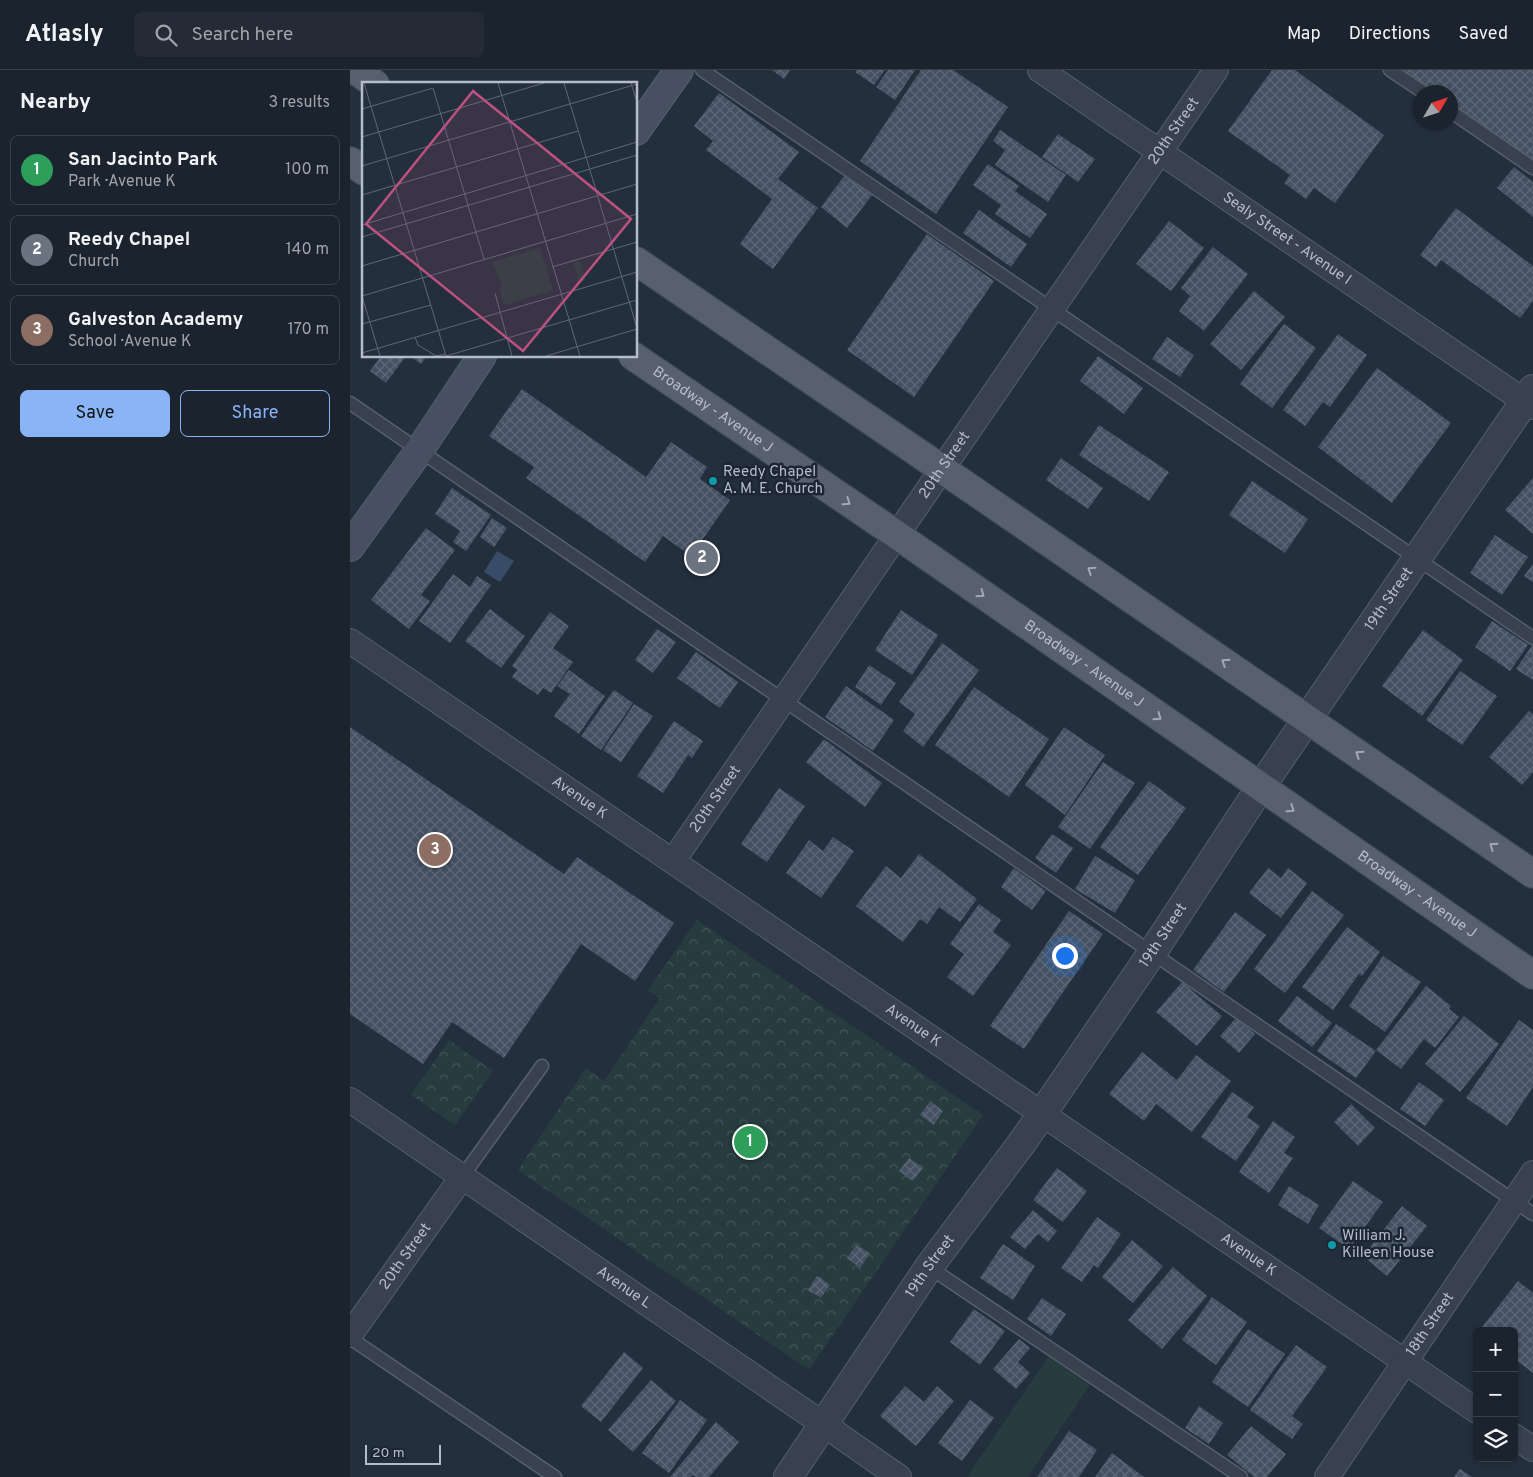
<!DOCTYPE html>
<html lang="en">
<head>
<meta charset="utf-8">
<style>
  :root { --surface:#1b232e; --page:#242b36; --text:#f1f3f6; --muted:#a0a4aa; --line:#39404a; --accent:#8ab4f8 }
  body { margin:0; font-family:Overpass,sans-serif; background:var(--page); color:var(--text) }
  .controls { position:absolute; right:15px; bottom:15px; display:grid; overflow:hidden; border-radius:8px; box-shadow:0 1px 4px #0004 }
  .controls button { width:45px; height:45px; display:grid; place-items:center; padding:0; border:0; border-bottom:1px solid var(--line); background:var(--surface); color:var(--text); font:25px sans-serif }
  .compass { position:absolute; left:1063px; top:15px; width:45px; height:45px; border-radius:50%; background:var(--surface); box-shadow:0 1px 4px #0004; rotate:51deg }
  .scale { position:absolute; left:15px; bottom:12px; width:76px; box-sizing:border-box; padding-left:5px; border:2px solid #b4bcc9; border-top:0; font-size:14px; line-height:18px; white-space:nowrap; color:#b4bcc9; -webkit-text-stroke:4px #1d2633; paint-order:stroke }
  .you { position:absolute; left:714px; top:885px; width:18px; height:18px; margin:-12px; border:4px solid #fff; border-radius:50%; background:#1a73e8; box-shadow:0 0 0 8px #1a73e833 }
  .badge { display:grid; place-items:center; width:32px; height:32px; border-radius:50%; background:var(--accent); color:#fff; font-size:16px; font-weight:700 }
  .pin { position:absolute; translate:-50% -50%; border:2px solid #fff; box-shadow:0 1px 5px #0006 }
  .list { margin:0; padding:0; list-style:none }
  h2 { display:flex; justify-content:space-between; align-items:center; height:65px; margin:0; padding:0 20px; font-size:21px }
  h2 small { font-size:16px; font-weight:400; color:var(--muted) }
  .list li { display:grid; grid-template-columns:32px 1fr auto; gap:15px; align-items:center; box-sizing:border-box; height:70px; margin:0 10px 10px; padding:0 10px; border:1px solid var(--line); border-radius:8px }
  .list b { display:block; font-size:19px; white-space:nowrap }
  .list p { margin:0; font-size:16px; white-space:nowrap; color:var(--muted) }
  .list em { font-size:16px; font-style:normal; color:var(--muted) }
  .actions { display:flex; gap:10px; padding:15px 20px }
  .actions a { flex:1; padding:11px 0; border:1px solid var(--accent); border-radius:8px; text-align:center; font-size:18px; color:var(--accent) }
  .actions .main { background:var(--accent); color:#111 }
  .icon { flex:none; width:28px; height:28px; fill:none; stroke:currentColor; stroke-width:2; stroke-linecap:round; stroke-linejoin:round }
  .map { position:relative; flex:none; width:1183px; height:1407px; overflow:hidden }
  header { display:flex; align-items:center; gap:30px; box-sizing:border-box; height:70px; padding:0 25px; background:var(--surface); border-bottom:1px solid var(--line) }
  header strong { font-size:24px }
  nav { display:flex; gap:28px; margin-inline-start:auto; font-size:18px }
  .search { width:350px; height:45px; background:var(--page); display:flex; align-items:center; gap:12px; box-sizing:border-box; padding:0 18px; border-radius:8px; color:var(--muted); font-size:19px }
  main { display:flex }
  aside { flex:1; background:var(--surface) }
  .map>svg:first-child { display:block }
  .grass { fill:#263c3f }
  .park { fill:url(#park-crowns) }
  .water { fill:#394c67 }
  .building { fill:url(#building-cross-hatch) }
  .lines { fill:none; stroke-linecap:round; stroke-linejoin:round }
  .service-casing { stroke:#565f6c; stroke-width:15 }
  .minor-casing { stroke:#565f6c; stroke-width:26 }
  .tertiary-casing { stroke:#565f6c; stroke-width:30 }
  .secondary-casing { stroke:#565f6c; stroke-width:30 }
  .primary-casing { stroke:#414a57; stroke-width:30 }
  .service { stroke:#38414e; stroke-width:12 }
  .minor { stroke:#38414e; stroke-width:24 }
  .tertiary { stroke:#38414e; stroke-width:28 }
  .secondary { stroke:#465061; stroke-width:28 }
  .primary { stroke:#56606e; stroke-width:28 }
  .oneway { stroke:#a1aab7 }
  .culture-dot { fill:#0f9aa8; stroke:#1d2633; stroke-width:2 }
  .labels { text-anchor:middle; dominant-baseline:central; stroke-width:5; stroke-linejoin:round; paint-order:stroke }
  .street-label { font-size:15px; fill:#b4bcc9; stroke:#1d2633 }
  .poi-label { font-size:15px; fill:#b4bcc9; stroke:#1d2633; text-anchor:start }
  .inset-road { fill:none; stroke:#5e6776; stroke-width:1 }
  .view { fill:#bd5182; fill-opacity:0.15; stroke:#bd5182; stroke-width:2.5 }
  .inset-edge { fill:none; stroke:#b4bcc9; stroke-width:2.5 }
</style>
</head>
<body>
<header>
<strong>Atlasly</strong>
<div class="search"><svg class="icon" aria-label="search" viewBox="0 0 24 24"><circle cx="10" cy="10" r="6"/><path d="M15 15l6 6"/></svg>Search here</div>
<nav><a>Map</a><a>Directions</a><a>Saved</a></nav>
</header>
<main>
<aside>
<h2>Nearby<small>3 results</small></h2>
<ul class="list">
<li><span class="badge" style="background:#2e9e5b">1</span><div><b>San Jacinto Park</b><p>Park · Avenue K</p></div><em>100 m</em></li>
<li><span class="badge" style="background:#6b7280">2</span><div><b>Reedy Chapel</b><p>Church</p></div><em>140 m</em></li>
<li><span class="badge" style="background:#8d6e63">3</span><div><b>Galveston Academy</b><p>School · Avenue K</p></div><em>170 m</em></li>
</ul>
<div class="actions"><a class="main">Save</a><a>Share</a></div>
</aside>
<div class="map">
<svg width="1183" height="1407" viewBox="0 0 1183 1407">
  <defs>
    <pattern id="park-crowns" width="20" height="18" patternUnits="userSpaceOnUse" patternTransform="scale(1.25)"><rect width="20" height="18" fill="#263c3f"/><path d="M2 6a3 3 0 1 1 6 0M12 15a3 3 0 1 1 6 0" fill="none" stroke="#435659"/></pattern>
    <pattern id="building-cross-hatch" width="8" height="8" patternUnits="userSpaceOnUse" patternTransform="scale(1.25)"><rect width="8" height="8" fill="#455162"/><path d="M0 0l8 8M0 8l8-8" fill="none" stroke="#5d6877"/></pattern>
  </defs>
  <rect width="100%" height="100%" fill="#242f3e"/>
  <polygon class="grass" points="698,1287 740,1315 678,1407 617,1407"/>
  <g class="park">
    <polygon points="347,850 633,1045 459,1300 168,1100 236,998 254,1011 310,928 298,920"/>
    <polygon points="99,970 143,1001 105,1055 61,1025"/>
  </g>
  <polygon class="water" points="147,481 164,491 150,512 134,502"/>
  <g class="building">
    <polygon points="422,0 440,0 434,9"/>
    <polygon points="507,0 535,0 524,15 505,2"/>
    <polygon points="538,0 565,0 545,30 526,17"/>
    <polygon points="571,0 603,0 658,37 586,144 510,91"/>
    <polygon points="922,0 945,0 1034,65 985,133 964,118 956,129 934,113 940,105 878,61"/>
    <polygon points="1051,0 1183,0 1183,91 1100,34 1100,22 1083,22"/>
    <polygon points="369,23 449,82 428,109 468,138 423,199 390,174 422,129 356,80 363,71 344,56"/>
    <polygon points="650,60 716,105 698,132 645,95 655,80 643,71"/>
    <polygon points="708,64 745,89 728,112 692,87"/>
    <polygon points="638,94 669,116 665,121 697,144 680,168 645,144 651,135 623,115"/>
    <polygon points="1164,97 1183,112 1183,147 1147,118"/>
    <polygon points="495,105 522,125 497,158 471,137"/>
    <polygon points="1106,138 1183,196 1183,231 1170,248 1091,190 1086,197 1070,185"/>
    <polygon points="629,140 677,174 661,197 613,163"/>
    <polygon points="819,151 854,178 821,221 786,194"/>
    <polygon points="577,164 644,211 564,327 497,280"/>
    <polygon points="863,177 898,204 854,261 829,241 840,226 831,218"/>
    <polygon points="904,221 935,247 891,300 860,274"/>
    <polygon points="934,254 966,278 922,338 890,314"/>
    <polygon points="988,264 1017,285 980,337 973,332 955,356 933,340"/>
    <polygon points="817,267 844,285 830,307 802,289"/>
    <polygon points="31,286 56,286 36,313 20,301"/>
    <polygon points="60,286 77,286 71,294"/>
    <polygon points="748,286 793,318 774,344 730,311"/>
    <polygon points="1027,298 1101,353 1042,433 968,377"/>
    <polygon points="172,319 296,407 321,372 357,397 350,409 380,430 341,486 313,466 295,492 176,408 184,397 139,366"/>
    <polygon points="749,355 819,402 799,431 729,385"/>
    <polygon points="711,388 753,418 738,439 696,410"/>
    <polygon points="1183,408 1183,464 1155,440"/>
    <polygon points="902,411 958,449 935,483 879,445"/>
    <polygon points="102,418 141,445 116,481 103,472 110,461 85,444"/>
    <polygon points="142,448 157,458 144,477 130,467"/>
    <polygon points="76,458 105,480 71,525 80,531 59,559 21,530"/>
    <polygon points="1145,465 1178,487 1152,525 1120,503"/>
    <polygon points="1183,494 1183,512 1174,506"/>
    <polygon points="103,504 120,517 127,506 141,515 100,573 69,551"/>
    <polygon points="140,539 175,566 151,598 115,571"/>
    <polygon points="551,540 588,565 562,605 525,580"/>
    <polygon points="200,542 219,556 203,578 223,592 201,623 193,618 188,625 162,607 167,600 162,596"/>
    <polygon points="1142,551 1178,575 1160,601 1125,577"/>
    <polygon points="307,559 326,572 303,603 285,590"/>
    <polygon points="1073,560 1113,590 1072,646 1032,616"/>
    <polygon points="592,573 629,600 573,677 553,661 565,644 549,632"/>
    <polygon points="1183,574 1183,610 1166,599"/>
    <polygon points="346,582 388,612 370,638 327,608"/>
    <polygon points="519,595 546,613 531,635 505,617"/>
    <polygon points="219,600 255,626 229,664 204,646 220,624 207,616"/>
    <polygon points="1110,601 1147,626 1112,675 1076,650"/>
    <polygon points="496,616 544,650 523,681 475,647"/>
    <polygon points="624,617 699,669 659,727 585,675"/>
    <polygon points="264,620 283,633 251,680 231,666"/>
    <polygon points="284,634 303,646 271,692 253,680"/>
    <polygon points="1179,641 1183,644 1183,702 1172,715 1139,687"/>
    <polygon points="324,651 353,671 342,688 338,685 313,723 287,706"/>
    <polygon points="0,657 214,804 227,787 324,853 285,911 231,874 154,988 102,952 73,994 0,944"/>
    <polygon points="714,657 755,685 715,745 675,715"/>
    <polygon points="474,669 532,713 515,737 456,692"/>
    <polygon points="753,692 785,713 740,779 708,757"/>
    <polygon points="799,711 836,738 788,805 750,777"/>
    <polygon points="429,718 455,736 417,792 391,774"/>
    <polygon points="702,764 723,778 706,803 685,788"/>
    <polygon points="483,767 504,781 471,828 436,803 459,770 473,781"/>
    <polygon points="569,784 627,829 610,852 589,837 577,854 570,849 553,872 506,836 536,796 551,808"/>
    <polygon points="745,786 785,810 765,843 725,819"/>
    <polygon points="664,798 696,821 682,840 651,817"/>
    <polygon points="918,798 931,808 938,798 957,813 931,848 899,823"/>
    <polygon points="962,821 994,845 935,923 904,899"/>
    <polygon points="629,834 651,850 643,862 661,875 623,926 597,907 614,884 600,874"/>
    <polygon points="719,841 753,864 674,979 640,956"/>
    <polygon points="885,842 916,865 874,922 843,900"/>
    <polygon points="997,857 1030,882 1012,906 1009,904 983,940 952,917"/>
    <polygon points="1033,886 1071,912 1035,962 999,936"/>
    <polygon points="832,912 872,946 847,976 806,942"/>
    <polygon points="1076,916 1101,936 1099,939 1109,947 1085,978 1074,969 1051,999 1026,980"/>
    <polygon points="947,926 982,953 962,977 928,951"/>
    <polygon points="1114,946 1149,974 1110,1022 1075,994"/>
    <polygon points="886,948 905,964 889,983 870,966"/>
    <polygon points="1169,950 1183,960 1183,1017 1157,1056 1116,1028"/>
    <polygon points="986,954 1026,981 1006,1008 967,981"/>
    <polygon points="792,982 827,1010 846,985 881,1011 842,1062 806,1034 794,1051 759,1024"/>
    <polygon points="1069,1012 1094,1030 1075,1056 1050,1039"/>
    <polygon points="882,1022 904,1037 897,1047 910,1056 886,1091 851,1067"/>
    <polygon points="580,1031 593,1041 584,1055 570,1045"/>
    <polygon points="1001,1034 1025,1058 1008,1076 984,1052"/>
    <polygon points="923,1051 945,1067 934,1083 943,1088 919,1123 889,1102"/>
    <polygon points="559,1088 573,1098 563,1111 549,1101"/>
    <polygon points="707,1098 737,1121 713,1152 683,1130"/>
    <polygon points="1003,1111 1033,1132 999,1179 969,1158"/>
    <polygon points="939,1116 969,1135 958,1154 928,1135"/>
    <polygon points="1052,1136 1077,1156 1037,1206 1013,1186"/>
    <polygon points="683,1140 707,1161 698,1172 688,1164 675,1179 660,1167"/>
    <polygon points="747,1147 771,1164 748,1198 744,1195 732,1212 711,1198"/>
    <polygon points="782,1170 813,1196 783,1233 752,1207"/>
    <polygon points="653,1174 685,1196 663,1230 630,1208"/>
    <polygon points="506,1175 520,1183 510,1198 497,1188"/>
    <polygon points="823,1197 857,1226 812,1279 778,1250"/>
    <polygon points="467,1206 480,1215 471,1228 458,1220"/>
    <polygon points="1168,1211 1183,1223 1183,1303 1166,1290 1164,1292 1164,1261 1129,1261"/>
    <polygon points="862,1227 897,1252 866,1295 832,1270"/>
    <polygon points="692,1228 716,1244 701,1266 677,1249"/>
    <polygon points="624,1239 655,1261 630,1295 600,1272"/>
    <polygon points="898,1259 935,1284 898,1337 862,1312"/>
    <polygon points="669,1269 680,1278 668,1292 680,1303 666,1319 643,1299"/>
    <polygon points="946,1275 977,1297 942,1346 953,1354 942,1369 900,1340"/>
    <polygon points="274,1282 293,1298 251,1352 231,1336"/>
    <polygon points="301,1310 326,1331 283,1382 258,1360"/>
    <polygon points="555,1316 574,1332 587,1316 604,1331 566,1376 530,1346"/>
    <polygon points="330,1330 357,1350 319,1403 292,1383"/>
    <polygon points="620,1330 644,1348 612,1391 588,1373"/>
    <polygon points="849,1336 873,1353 859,1374 835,1358"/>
    <polygon points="366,1352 389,1372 359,1407 346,1407 343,1405 341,1407 320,1407"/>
    <polygon points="901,1356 936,1384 917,1407 904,1407 877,1385"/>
    <polygon points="719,1361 747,1380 729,1407 687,1407"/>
    <polygon points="762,1383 794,1407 745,1407"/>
    <polygon points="1110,1399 1122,1407 1104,1407"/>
  </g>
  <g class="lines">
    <g class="service-casing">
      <g id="service">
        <polyline points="352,0 1183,568"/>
        <polyline points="1040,0 1073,22"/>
        <polyline points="1100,41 1183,98"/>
        <polyline points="0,333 1183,1144"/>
        <polyline points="112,1107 192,996"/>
        <polyline points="579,1197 891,1407"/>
        <polyline points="0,1268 205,1407"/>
      </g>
    </g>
    <g class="minor-casing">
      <g id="minor">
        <path id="s1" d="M690,0L1183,337"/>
        <path id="s2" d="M0,571L1127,1341"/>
        <path id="s3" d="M323,791L866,0"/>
        <path id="s4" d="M0,1030L473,1354L549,1407"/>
        <path id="s5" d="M0,1265L112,1107"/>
        <polyline points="1164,1366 1183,1379"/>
        <path id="s6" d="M977,1407L1183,1103"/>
      </g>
    </g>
    <g class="tertiary-casing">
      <g id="tertiary">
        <path id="s7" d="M438,1407L579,1197L674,1070L802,883L910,718L1183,319"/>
      </g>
    </g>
    <g class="secondary-casing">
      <g id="secondary">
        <polyline points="286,61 329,0"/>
        <polyline points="0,477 69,381 132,286"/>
      </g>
    </g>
    <g class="primary-casing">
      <g id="primary">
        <polyline points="5,0 25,14"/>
        <polyline points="0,91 14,101"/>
        <polyline points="286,191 592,399 1183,804"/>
        <path id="s8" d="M283,286L547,465L1183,905"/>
      </g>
    </g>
    <use href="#service" class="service"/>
    <use href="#minor" class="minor"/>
    <use href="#tertiary" class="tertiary"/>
    <use href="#secondary" class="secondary"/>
    <use href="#primary" class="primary"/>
  </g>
  <defs><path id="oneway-chevron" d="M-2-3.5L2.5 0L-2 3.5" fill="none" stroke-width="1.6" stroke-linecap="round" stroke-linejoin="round" transform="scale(1.25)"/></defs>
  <g class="oneway">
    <use href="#oneway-chevron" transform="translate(497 432) rotate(34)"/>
    <use href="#oneway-chevron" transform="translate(741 500) rotate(-146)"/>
    <use href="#oneway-chevron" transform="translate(631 524) rotate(35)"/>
    <use href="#oneway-chevron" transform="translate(875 592) rotate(-146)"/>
    <use href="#oneway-chevron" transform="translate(808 647) rotate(35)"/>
    <use href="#oneway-chevron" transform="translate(1009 684) rotate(-145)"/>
    <use href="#oneway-chevron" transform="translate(941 739) rotate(34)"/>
    <use href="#oneway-chevron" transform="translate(1143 776) rotate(-145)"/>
  </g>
  <g class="culture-dot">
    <circle cx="363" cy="411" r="5"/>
    <circle cx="982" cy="1175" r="5"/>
  </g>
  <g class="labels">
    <g class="street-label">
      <text stroke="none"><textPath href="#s3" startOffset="885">20th Street</textPath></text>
      <text stroke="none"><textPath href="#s1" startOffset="299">Sealy Street - Avenue I</textPath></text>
      <text stroke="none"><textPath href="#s8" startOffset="96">Broadway - Avenue J</textPath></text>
      <text stroke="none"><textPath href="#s3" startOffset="480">20th Street</textPath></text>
      <text stroke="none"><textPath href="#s7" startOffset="1064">19th Street</textPath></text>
      <text stroke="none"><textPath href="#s8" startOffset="546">Broadway - Avenue J</textPath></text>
      <text stroke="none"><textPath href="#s2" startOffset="278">Avenue K</textPath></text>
      <text stroke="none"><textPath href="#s3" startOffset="75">20th Street</textPath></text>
      <text stroke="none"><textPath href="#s8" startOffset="951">Broadway - Avenue J</textPath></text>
      <text stroke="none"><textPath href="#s7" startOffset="659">19th Street</textPath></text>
      <text stroke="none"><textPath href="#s2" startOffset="682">Avenue K</textPath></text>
      <text stroke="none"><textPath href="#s2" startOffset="1088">Avenue K</textPath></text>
      <text stroke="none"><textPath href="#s5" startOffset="96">20th Street</textPath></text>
      <text stroke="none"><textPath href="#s7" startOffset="254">19th Street</textPath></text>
      <text stroke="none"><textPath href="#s4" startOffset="332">Avenue L</textPath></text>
      <text stroke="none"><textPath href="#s6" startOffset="184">18th Street</textPath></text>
    </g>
    <g class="poi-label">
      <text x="373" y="402">Reedy Chapel<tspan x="373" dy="17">A. M. E. Church</tspan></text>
      <text x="992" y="1166">William J.<tspan x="992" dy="17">Killeen House</tspan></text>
    </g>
  </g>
  <g transform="translate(12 12)">
    <rect width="275" height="275" fill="#242f3e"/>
    <path d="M218,178L224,199L217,201L211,180Z" fill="#263c3f"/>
    <path d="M178,166L191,208L142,223L137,206L140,205L130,180Z" fill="#263c3f"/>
    <path class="inset-road" d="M2,1L84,274M136,1L218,274M202,1L275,246M269,1L275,20M71,6L122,177M0,27L71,6M0,55L182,1M0,84L275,2M0,113L216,49M0,143L275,60M0,155L275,73M0,184L275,102M190,185L275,160M133,211L150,274M0,214L275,132M0,214L18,274M0,242L69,223M53,255L56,263L74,274L83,272M0,271L275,190M84,274L275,218M184,274L275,247"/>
    <path class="view" d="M111,9L269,137L161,269L4,142Z"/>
    <rect width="275" height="275" class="inset-edge"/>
  </g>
</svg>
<div class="controls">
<button>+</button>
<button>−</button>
<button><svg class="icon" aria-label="layers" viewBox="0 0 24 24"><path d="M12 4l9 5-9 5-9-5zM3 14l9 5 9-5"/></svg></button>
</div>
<svg class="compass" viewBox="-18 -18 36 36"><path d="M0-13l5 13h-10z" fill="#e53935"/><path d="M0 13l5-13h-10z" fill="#a0a4aa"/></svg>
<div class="scale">20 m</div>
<div class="you"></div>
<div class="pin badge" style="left:400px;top:1072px;background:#2e9e5b">1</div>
<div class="pin badge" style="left:352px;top:488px;background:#6b7280">2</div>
<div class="pin badge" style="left:85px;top:780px;background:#8d6e63">3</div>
</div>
</main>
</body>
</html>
